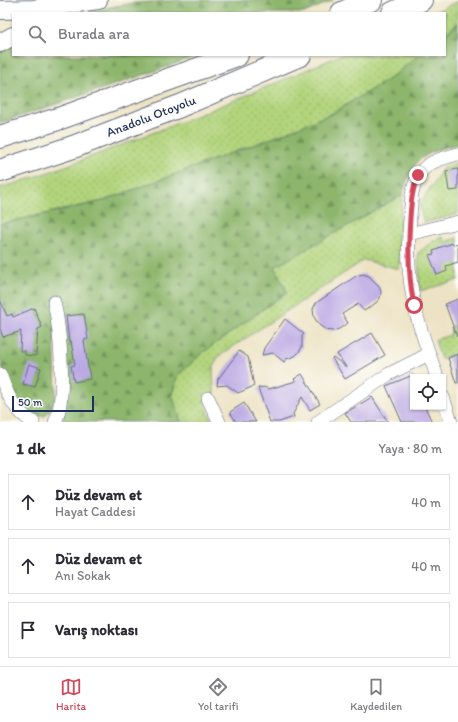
<!DOCTYPE html>
<html lang="tr">
<head>
<meta charset="utf-8">
<style>
  :root { --surface:#fff; --page:#f2f2f3; --text:#2b2b33; --muted:#7c7c81; --line:#e1e1e2; --accent:#d1495b }
  body { margin:0; font-family:Itim,sans-serif; background:var(--page); color:var(--text) }
  .controls { position:absolute; right:12px; bottom:12px; display:grid; overflow:hidden; border-radius:0px; box-shadow:0 1px 3px #0004 }
  .controls button { width:36px; height:36px; display:grid; place-items:center; padding:0; border:0; border-bottom:1px solid var(--line); background:var(--surface); color:var(--text); font:20px sans-serif }
  .scale { position:absolute; left:12px; bottom:10px; width:82px; box-sizing:border-box; padding-left:4px; border:2px solid #1b2f5e; border-top:0; font-size:11px; line-height:14px; white-space:nowrap; color:#1b2f5e; -webkit-text-stroke:3px #fdfcf7; paint-order:stroke }
  .stop { position:absolute; width:12px; height:12px; margin:-9px; border:3px solid #d1495b; border-radius:50%; background:#fff }
  .stop.end { background:#d1495b; border-color:#fff; box-shadow:0 1px 4px #0008 }
  .list { margin:0; padding:0; list-style:none }
  h2 { display:flex; justify-content:space-between; align-items:center; height:52px; margin:0; padding:0 16px; font-size:17px }
  h2 small { font-size:13px; font-weight:400; color:var(--muted) }
  .list li { display:grid; grid-template-columns:26px 1fr auto; gap:12px; align-items:center; box-sizing:border-box; height:56px; margin:0 8px 8px; padding:0 8px; border:1px solid var(--line); border-radius:0px }
  .list b { display:block; font-size:15px; white-space:nowrap }
  .list p { margin:0; font-size:13px; white-space:nowrap; color:var(--muted) }
  .list em { font-size:13px; font-style:normal; color:var(--muted) }
  .icon { flex:none; width:22px; height:22px; fill:none; stroke:currentColor; stroke-width:2; stroke-linecap:round; stroke-linejoin:round }
  .map { position:relative; flex:none; width:458px; height:422px; overflow:hidden }
  .search { position:absolute; background:var(--surface); box-shadow:0 1px 3px #0004; left:12px; right:12px; top:12px; height:44px; display:flex; align-items:center; gap:10px; box-sizing:border-box; padding:0 14px; border-radius:0px; color:var(--muted); font-size:15px }
  .sheet { height:244px; background:var(--surface) }
  nav { display:flex; justify-content:space-around; align-items:center; box-sizing:border-box; height:56px; border-top:1px solid var(--line); background:var(--surface); font-size:11px; color:var(--muted) }
  nav a { display:grid; justify-items:center; gap:2px }
  nav .on { color:var(--accent) }
  .map>svg:first-child { display:block }
  .grass { fill:url(#grass-dots); stroke:#66826d }
  .forest { fill:url(#forest-firs); stroke:#547265 }
  .building { fill:#bba9e4 }
  .lines { fill:none; stroke-linecap:round; stroke-linejoin:round }
  .street-casing { stroke:#646e82; stroke-width:14 }
  .secondary-casing { stroke:#646e82; stroke-width:20 }
  .highway-casing { stroke:#646e82; stroke-width:24 }
  .street { stroke:#fff; stroke-width:13 }
  .secondary { stroke:#fff; stroke-width:18 }
  .highway { stroke:#fff; stroke-width:22 }
  .route { stroke:#d1495b; stroke-width:5 }
  .labels { text-anchor:middle; dominant-baseline:central; stroke-width:4; stroke-linejoin:round; paint-order:stroke }
  .street-label { font-size:13px; fill:#1b2f5e; stroke:#fdfcf7 }
</style>
</head>
<body>
<div class="map">
<svg width="458" height="422" viewBox="0 0 458 422">
  <defs>
    <pattern id="grass-dots" width="8" height="8" patternUnits="userSpaceOnUse"><rect width="8" height="8" fill="#b2d47c"/><path d="M2 2h.1M6 6h.1" fill="none" stroke="#98b66e" stroke-width="1.8" stroke-linecap="round"/></pattern>
    <pattern id="forest-firs" width="22" height="20" patternUnits="userSpaceOnUse"><rect width="22" height="20" fill="#8db66c"/><path d="M5 1l3.5 6h-7zM16 11l3.5 6h-7z" fill="#72945c"/></pattern>
  </defs>
  <rect width="100%" height="100%" fill="#fdfcf7"/>
  <filter id="ink" filterUnits="userSpaceOnUse"><feTurbulence type="fractalNoise" baseFrequency=".025" numOctaves="2"/><feDisplacementMap in="SourceGraphic" scale="8" xChannelSelector="R" yChannelSelector="G"/><feConvolveMatrix kernelMatrix="1 2 1 2 8 2 1 2 1" color-interpolation-filters="sRGB"/></filter>
  <filter id="wash" filterUnits="userSpaceOnUse"><feTurbulence type="fractalNoise" baseFrequency=".012" numOctaves="4" result="noise"/><feDisplacementMap in="SourceGraphic" scale="16" xChannelSelector="R" yChannelSelector="G"/><feGaussianBlur stdDeviation="0.9" result="paint"/><feColorMatrix in="noise" values="0 0 0 0 0 0 0 0 0 0 0 0 0 0 0 0 0 1.4 0 .05"/><feComposite in="paint" operator="in"/></filter>
  <g filter="url(#wash)">
    <rect width="100%" height="100%" fill="#ede3c4"/>
    <g class="grass">
      <polygon points="458,1 458,23 445,34 445,13 433,13"/>
      <path d="M341,55H419L392,77L333,113L280,135L103,201L0,224V188C44,175 87,158 129,142C201,115 271,85 341,55Z"/>
      <polygon points="458,163 458,214 424,223 419,205 444,167"/>
      <polygon points="402,195 399,269 364,260 234,346 218,357 213,368 214,394 208,398 204,400 212,422 181,422 172,395 177,376 201,354 287,292 274,267"/>
      <polygon points="443,237 445,242 458,238 458,280 420,291 418,253 434,240"/>
      <polygon points="458,324 458,353 441,359 435,340 450,335 452,326"/>
    </g>
    <g class="forest">
      <polygon points="179,0 334,0 304,13 90,13 110,7 135,3"/>
      <path d="M458,23V144C452,145 446,147 440,149C414,158 410,170 402,195L275,267L287,292L201,354L177,376L172,395L181,422H63L65,385L54,327L56,396L52,407L45,416H40L29,414L13,399L0,361V224L103,201L280,135L333,113L392,77L419,55H445V34Z"/>
      <polygon points="13,45 13,55 198,55 164,68 0,123 0,52"/>
    </g>
    <g id="blocks">
      <g class="building">
        <polygon points="458,169 458,190 449,191 446,171"/>
        <polygon points="453,243 453,245 458,243 458,262 446,266 447,271 437,275 429,255 434,254 433,251 439,249 438,248"/>
        <polygon points="363,274 369,276 379,286 381,292 380,298 377,302 364,311 358,304 342,314 348,323 339,329 333,331 326,330 319,325 314,317 313,309 316,303 356,276"/>
        <polygon points="458,299 458,336 457,337 445,304"/>
        <polygon points="0,300 7,316 12,314 13,317 34,308 42,327 38,329 36,356 25,355 25,351 20,351 21,331 3,337 0,329"/>
        <polygon points="84,314 88,339 84,340 90,379 74,382 71,366 75,365 71,341 69,342 66,316"/>
        <polygon points="285,319 304,334 302,336 302,347 299,352 295,356 286,359 284,362 273,353 262,355 264,348"/>
        <polygon points="372,333 385,355 345,379 332,358 333,357 346,367 337,354"/>
        <polygon points="239,351 248,357 254,386 238,393 227,385 217,386 218,379"/>
        <polygon points="458,354 458,383 456,383 448,358"/>
        <polygon points="29,364 41,368 35,387 23,384"/>
        <polygon points="302,374 320,404 310,410 302,397 293,414 294,417 279,422 270,422 258,388 264,387 269,389 296,381 294,379"/>
        <polygon points="413,375 413,407 425,407 432,422 402,422 386,386"/>
        <polygon points="372,397 388,422 351,422 345,413"/>
        <polygon points="244,403 256,422 236,422 230,412"/>
      </g>
    </g>
  </g>
  <g filter="url(#ink)">
    <use href="#blocks" fill-opacity="0" stroke="#646e82" stroke-width="1"/>
    <g class="lines">
      <g class="street-casing">
        <g id="street">
          <polyline points="409,234 458,222"/>
          <path d="M54,302C60,329 67,399 55,422"/>
          <path d="M0,374C7,394 14,411 33,422"/>
          <path d="M437,377C428,349 416,321 412,292C406,259 409,227 412,194C418,165 431,161 458,154"/>
          <polyline points="443,397 451,422"/>
          <polyline points="208,398 219,422"/>
          <polyline points="318,422 389,374 429,354"/>
        </g>
      </g>
      <g class="secondary-casing">
        <g id="secondary">
          <polyline points="0,10 34,9 98,0"/>
          <polyline points="0,43 13,36"/>
        </g>
      </g>
      <g class="highway-casing">
        <g id="highway">
          <polyline points="342,13 371,0"/>
          <polyline points="393,13 421,0"/>
          <polyline points="0,137 58,119 237,55"/>
          <polyline points="0,171 73,147 180,106 300,55"/>
        </g>
      </g>
      <use href="#street" class="street"/>
      <use href="#secondary" class="secondary"/>
      <use href="#highway" class="highway"/>
    </g>
  </g>
  <g class="lines" filter="url(#ink)">
    <path class="route" d="M414,305C408,276 408,247 410,218C411,203 412,189 418,175"/>
  </g>
  <g class="labels">
    <g class="street-label">
      <text transform="translate(151 116) rotate(-21)">Anadolu Otoyolu</text>
    </g>
  </g>
</svg>
<div class="controls">
<button><svg class="icon" aria-label="locate" viewBox="0 0 24 24"><circle cx="12" cy="12" r="6"/><path d="M12 2v4M12 18v4M2 12h4M18 12h4"/></svg></button>
</div>
<div class="scale">50 m</div>
<div class="stop" style="left:414px;top:305px"></div>
<div class="stop end" style="left:418px;top:175px"></div>
<div class="search"><svg class="icon" aria-label="search" viewBox="0 0 24 24"><circle cx="10" cy="10" r="6"/><path d="M15 15l6 6"/></svg>Burada ara</div>
</div>
<section class="sheet">
<h2>1 dk<small>Yaya · 80 m</small></h2>
<ul class="list">
<li><svg class="icon" aria-label="ahead" viewBox="0 0 24 24"><path d="M12 20V5M6 11l6-6 6 6"/></svg><div><b>Düz devam et</b><p>Hayat Caddesi</p></div><em>40 m</em></li>
<li><svg class="icon" aria-label="ahead" viewBox="0 0 24 24"><path d="M12 20V5M6 11l6-6 6 6"/></svg><div><b>Düz devam et</b><p>Anı Sokak</p></div><em>40 m</em></li>
<li><svg class="icon" aria-label="arrive" viewBox="0 0 24 24"><path d="M6 21V4h12l-3 4 3 4H6"/></svg><div><b>Varış noktası</b></div></li>
</ul>
</section>
<nav>
<a class="on"><svg class="icon" aria-label="map" viewBox="0 0 24 24"><path d="M3 6l6-2 6 2 6-2v14l-6 2-6-2-6 2zM9 4v14M15 6v14"/></svg>Harita</a>
<a><svg class="icon" aria-label="directions" viewBox="0 0 24 24"><path d="M12 3l9 9-9 9-9-9zM9 14v-3h6M13 9l2 2-2 2"/></svg>Yol tarifi</a>
<a><svg class="icon" aria-label="saved" viewBox="0 0 24 24"><path d="M7 4h10v16l-5-4-5 4z"/></svg>Kaydedilen</a>
</nav>
</body>
</html>
